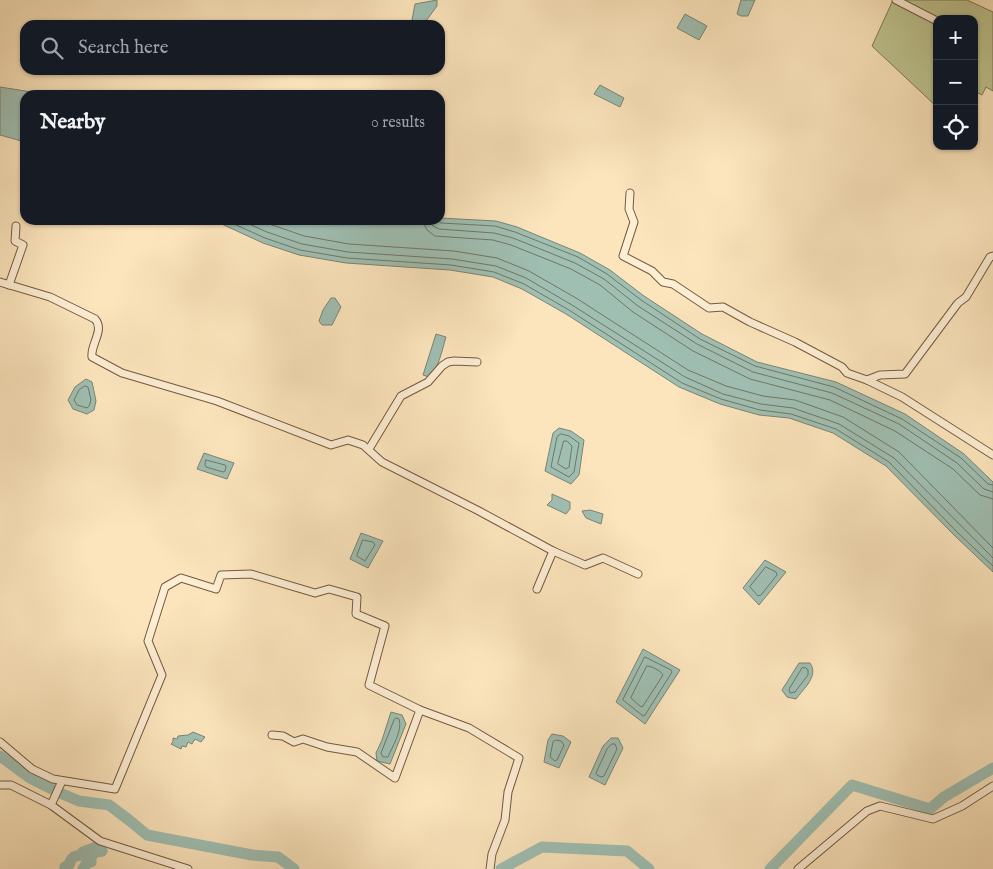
<!DOCTYPE html>
<html lang="en">
<head>
<meta charset="utf-8">
<style>
  :root { --surface:#171b24; --page:#242831; --text:#f1f3f6; --muted:#9ea1a6; --line:#363941 }
  body { margin:0; font-family:"IM FELL English",serif; background:var(--page); color:var(--text) }
  .controls { position:absolute; right:15px; top:15px; display:grid; overflow:hidden; border-radius:10px; box-shadow:0 1px 4px #0004 }
  .controls button { width:45px; height:45px; display:grid; place-items:center; padding:0; border:0; border-bottom:1px solid var(--line); background:var(--surface); color:var(--text); font:25px sans-serif }
  .list { margin:0; padding:0; list-style:none }
  h2 { display:flex; justify-content:space-between; align-items:center; height:65px; margin:0; padding:0 20px; font-size:21px }
  h2 small { font-size:16px; font-weight:400; color:var(--muted) }
  .icon { flex:none; width:28px; height:28px; fill:none; stroke:currentColor; stroke-width:2; stroke-linecap:round; stroke-linejoin:round }
  .map { position:relative; flex:none; width:993px; height:869px; overflow:hidden }
  .search { position:absolute; background:var(--surface); box-shadow:0 1px 4px #0004; left:20px; top:20px; width:425px; height:55px; display:flex; align-items:center; gap:12px; box-sizing:border-box; padding:0 18px; border-radius:15px; color:var(--muted); font-size:19px }
  .panel { position:absolute; background:var(--surface); box-shadow:0 1px 4px #0004; left:20px; top:90px; width:425px; height:135px; border-radius:15px }
  .map>svg:first-child { display:block }
  .green { fill:#bec591; stroke:#827852 }
  .water { fill:#9fbfb3; stroke:#7c8473 }
  .lines { fill:none; stroke-linecap:round; stroke-linejoin:round }
  .shore { stroke:#737663; stroke-width:1 }
  .river { stroke:#9fbfb3; stroke-width:11 }
  .minor-casing { stroke:#745a3e; stroke-width:9 }
  .minor { stroke:#fdeed4; stroke-width:7 }
</style>
</head>
<body>
<div class="map">
<svg width="993" height="869" viewBox="0 0 993 869">
  <rect width="100%" height="100%" fill="#fce5bd"/>
  <filter id="stains"><feTurbulence type="fractalNoise" baseFrequency=".004" numOctaves="4"/><feColorMatrix values="0 0 0 0 .2 0 0 0 0 .09 0 0 0 0 .02 0 0 0 .5 -.17"/></filter>
  <radialGradient id="worn" r=".72"><stop offset=".6" stop-color="#630" stop-opacity="0"/><stop offset="1" stop-color="#630" stop-opacity=".3"/></radialGradient>
  <polygon class="green" points="893,0 967,0 993,12 993,91 986,87 982,95 974,91 974,19 937,19 937,107 872,46"/>
  <g class="water">
    <polygon points="437,0 437,6 423,25 419,25 412,20 415,4"/>
    <polygon points="741,0 755,0 748,16 741,16 737,14"/>
    <polygon points="685,14 707,26 699,40 677,28"/>
    <polygon points="600,85 624,98 620,107 594,94"/>
    <polygon points="0,87 51,95 25,95 25,142 0,135"/>
    <polygon points="440,218 496,221 517,227 580,253 610,270 644,296 702,334 757,362 836,382 905,414 964,454 993,482 993,572 955,536 886,466 833,433 789,418 759,415 720,404 679,387 566,314 522,289 493,277 450,270 346,263 299,255 263,243 213,220 440,220"/>
    <polygon points="331,298 335,298 341,307 332,325 322,325 319,321 323,310"/>
    <path d="M436,334L446,337C442,350 439,368 429,377L423,375Z"/>
    <polygon points="86,379 92,382 96,401 94,410 87,414 73,409 68,400 75,387"/>
    <polygon points="559,428 571,431 584,440 579,475 571,484 545,471 553,433"/>
    <polygon points="204,453 234,463 227,479 197,469"/>
    <polygon points="552,494 570,502 570,509 566,514 547,505 552,500"/>
    <polygon points="590,510 603,514 601,524 586,518 582,511"/>
    <polygon points="361,533 383,541 368,568 350,559"/>
    <polygon points="765,560 786,572 759,605 743,588"/>
    <polygon points="643,649 680,670 645,724 616,702"/>
    <path d="M799,663H810C819,676 804,688 796,699L787,697L782,690Z"/>
    <polygon points="391,712 402,715 406,724 390,764 377,761 376,753 382,740"/>
    <polygon points="193,732 205,737 201,742 195,739 192,744 188,742 186,747 182,746 181,749 171,744 173,742 173,738 177,739 178,736 188,735"/>
    <polygon points="552,734 563,736 571,742 559,768 544,762 548,740"/>
    <polygon points="611,738 618,738 623,748 605,785 589,777 603,746"/>
  </g>
  <g class="lines">
    <g class="shore">
      <polyline points="225,220 265,238 300,250 347,258 451,265 494,272 524,284 569,310 682,383 721,399 760,410 791,414 836,429 889,462 958,533 993,566"/>
      <polyline points="240,220 267,232 302,244 348,252 452,259 496,266 526,278 572,305 685,377 723,394 761,404 793,408 839,424 894,458 993,558"/>
      <polyline points="258,220 304,236 349,244 454,251 497,258 529,271 576,298 688,370 726,386 763,396 795,400 843,417 899,452 993,548"/>
      <polyline points="422,220 427,230 435,236 493,240 511,245 571,269 600,285 633,312 693,351 750,379 830,400 895,431 953,469 980,495 993,499"/>
      <polyline points="429,220 433,226 439,229 494,233 513,238 575,263 604,279 638,306 697,344 753,372 832,393 899,424 957,463 984,489 993,492"/>
      <polyline points="436,220 441,223 495,226 515,232 578,257 607,274 641,300 700,339 755,366 834,387 902,419 961,458 988,484 993,485"/>
      <polygon points="85,386 88,387 91,400 89,406 87,408 77,405 74,400 79,390"/>
      <polygon points="561,434 569,436 579,443 574,472 569,477 551,467 557,437"/>
      <polygon points="564,441 567,441 572,446 569,467 566,469 558,464"/>
      <polygon points="206,460 225,465 226,467 225,471 223,472 206,467 205,465"/>
      <polygon points="363,540 373,542 375,545 365,561 357,556"/>
      <polygon points="766,567 776,572 777,575 761,595 758,596 750,587"/>
      <polygon points="645,657 671,670 672,672 645,715 643,716 623,700"/>
      <path d="M647,666C652,666 661,671 663,675L643,706L641,707L631,698Z"/>
      <polygon points="806,668 808,670 808,675 795,692 790,693 789,689 802,668"/>
      <path d="M396,718L399,719C403,730 392,747 388,757H383L381,753L394,720Z"/>
      <polygon points="556,740 561,741 564,745 557,760 555,761 550,757 553,742"/>
      <polygon points="612,744 615,744 617,749 604,776 601,777 597,775 596,773 607,749"/>
    </g>
    <g class="river">
      <polyline points="0,756 30,778 60,793 79,801 109,805 129,820 147,835 252,855 278,857 294,869"/>
      <path d="M65,869V867L69,865C72,856 74,856 83,855V852L99,846L102,851"/>
      <polyline points="83,869 86,864 91,862 91,858 94,853 102,851"/>
      <polyline points="501,869 542,847 627,851 649,869"/>
      <polyline points="770,869 852,785 930,809 944,797 993,768"/>
    </g>
    <g class="minor-casing">
      <g id="minor">
        <polyline points="896,0 937,21"/>
        <polyline points="630,193 629,209 634,222 623,256 652,271 663,282 673,284 709,308 723,307 750,322 795,342 842,367 847,373 867,380 880,375 905,374 958,303 966,297 990,257 993,256"/>
        <path d="M0,282L50,297L95,319C105,330 90,345 92,357L122,373L217,401L331,445L348,440L363,445L382,462L477,510L553,551L585,565L603,558L638,574"/>
        <polyline points="9,285 23,245 15,241 16,226"/>
        <polyline points="867,380 902,397 993,455"/>
        <polyline points="369,449 401,396 428,382 442,366 448,362 454,361 477,362"/>
        <polyline points="537,589 553,551"/>
        <polyline points="272,735 283,736 294,742 303,739 327,747 357,752 395,778 420,710"/>
        <polyline points="0,742 32,769 53,779 115,789 162,675 148,641 165,587 181,578 216,589 221,575 251,574 315,593 329,589 357,597 356,614 385,626 369,685 420,710 469,728 519,758 508,792 505,820 492,854 490,869"/>
        <polyline points="0,785 11,785 51,805 100,841 188,869"/>
        <polyline points="51,805 62,781"/>
        <polyline points="798,869 867,811 880,806 933,819 962,806 993,786"/>
      </g>
    </g>
    <use href="#minor" class="minor"/>
  </g>
  <rect width="100%" height="100%" filter="url(#stains)"/>
  <rect width="100%" height="100%" fill="url(#worn)"/>
</svg>
<div class="controls">
<button>+</button>
<button>−</button>
<button><svg class="icon" aria-label="locate" viewBox="0 0 24 24"><circle cx="12" cy="12" r="6"/><path d="M12 2v4M12 18v4M2 12h4M18 12h4"/></svg></button>
</div>
<div class="search"><svg class="icon" aria-label="search" viewBox="0 0 24 24"><circle cx="10" cy="10" r="6"/><path d="M15 15l6 6"/></svg>Search here</div>
<section class="panel">
<h2>Nearby<small>0 results</small></h2>
<ul class="list">
</ul>
</section>
</div>
</body>
</html>
